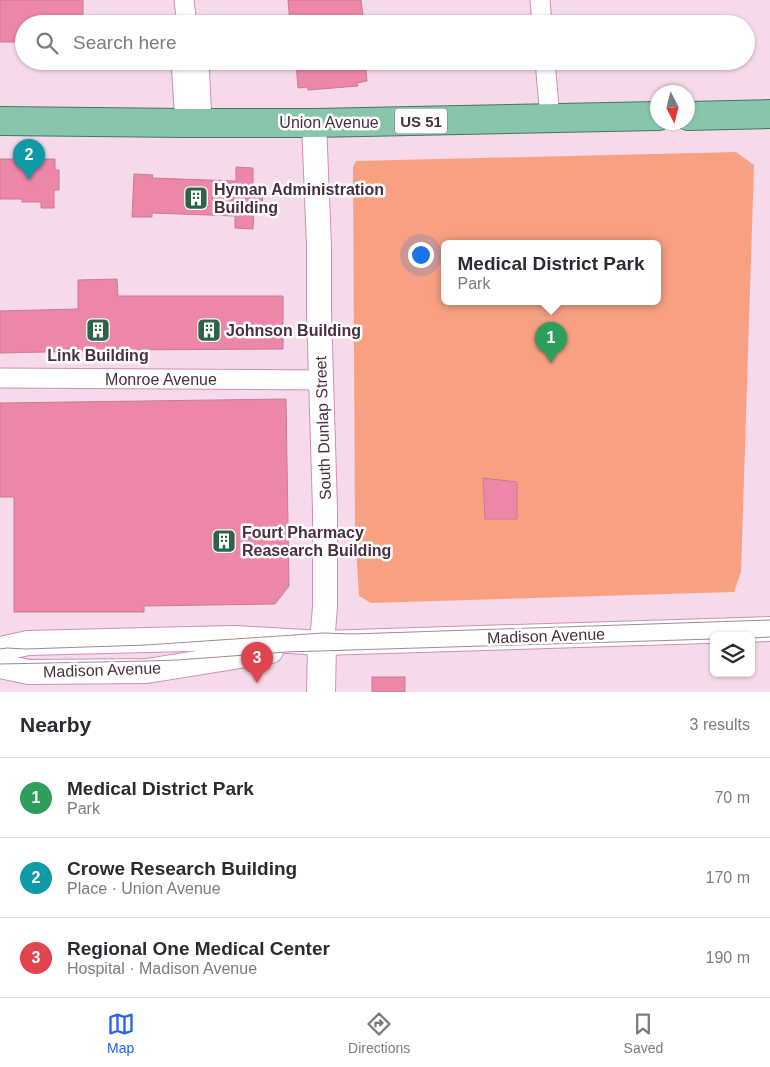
<!DOCTYPE html>
<html lang="en">
<head>
<meta charset="utf-8">
<style>
  :root { --surface:#fff; --page:#f7f7f7; --text:#2b2b33; --muted:#7c7c81; --line:#e1e1e2; --accent:#2563eb }
  body { margin:0; font-family:Helvetica,sans-serif; background:var(--page); color:var(--text) }
  .controls { position:absolute; right:15px; bottom:15px; display:grid; overflow:hidden; border-radius:8px; box-shadow:0 1px 4px #0004 }
  .controls button { width:45px; height:45px; display:grid; place-items:center; padding:0; border:0; border-bottom:1px solid var(--line); background:var(--surface); color:var(--text); font:25px sans-serif }
  .compass { position:absolute; left:650px; top:85px; width:45px; height:45px; border-radius:50%; background:var(--surface); box-shadow:0 1px 4px #0004; rotate:173deg }
  .you { position:absolute; left:420px; top:254px; width:18px; height:18px; margin:-12px; border:4px solid #fff; border-radius:50%; background:#1a73e8; box-shadow:0 0 0 8px #1a73e833 }
  .badge { display:grid; place-items:center; width:32px; height:32px; border-radius:50%; background:var(--accent); color:#fff; font-size:16px; font-weight:700 }
  .pin { position:absolute; translate:-50% -41px; filter:drop-shadow(0 1px 2px #0008) }
  .pin::after { content:''; position:absolute; top:26px; width:18px; height:15px; background:inherit; clip-path:polygon(0 0,100% 0,50% 100%) }
  .popup { position:absolute; left:441px; top:240px; width:220px; height:65px; box-sizing:border-box; display:grid; place-content:center; border-radius:8px; background:var(--surface); filter:drop-shadow(0 1px 4px #0005); font-size:16px; white-space:nowrap; color:var(--muted) }
  .popup b { font-size:19px; color:var(--text) }
  .popup::after { content:''; position:absolute; left:50%; top:100%; margin-left:-10px; border:10px solid transparent; border-top-color:var(--surface) }
  .list { margin:0; padding:0; list-style:none }
  h2 { display:flex; justify-content:space-between; align-items:center; height:65px; margin:0; padding:0 20px; font-size:21px }
  h2 small { font-size:16px; font-weight:400; color:var(--muted) }
  .list li { display:grid; grid-template-columns:32px 1fr auto; gap:15px; align-items:center; box-sizing:border-box; height:80px; padding:0 20px; border-top:1px solid var(--line) }
  .list b { display:block; font-size:19px; white-space:nowrap }
  .list p { margin:0; font-size:16px; white-space:nowrap; color:var(--muted) }
  .list em { font-size:16px; font-style:normal; color:var(--muted) }
  .icon { flex:none; width:28px; height:28px; fill:none; stroke:currentColor; stroke-width:2; stroke-linecap:round; stroke-linejoin:round }
  .map { position:relative; flex:none; width:770px; height:692px; overflow:hidden }
  .search { position:absolute; background:var(--surface); box-shadow:0 1px 4px #0004; left:15px; right:15px; top:15px; height:55px; display:flex; align-items:center; gap:12px; box-sizing:border-box; padding:0 18px; border-radius:28px; color:var(--muted); font-size:19px }
  .sheet { height:305px; background:var(--surface) }
  nav { display:flex; justify-content:space-around; align-items:center; box-sizing:border-box; height:70px; border-top:1px solid var(--line); background:var(--surface); font-size:14px; color:var(--muted) }
  nav a { display:grid; justify-items:center; gap:2px }
  nav .on { color:var(--accent) }
  .map>svg:first-child { display:block }
  .green { fill:#f8a182; fill-rule:evenodd }
  .building { fill:#ed87a7; stroke:#c67c92 }
  .lines { fill:none; stroke-linecap:round; stroke-linejoin:round }
  .minor-casing { stroke:#cf8fb9; stroke-width:21 }
  .tertiary-casing { stroke:#cf8fb9; stroke-width:26 }
  .secondary-casing { stroke:#cf8fb9; stroke-width:30 }
  .primary-casing { stroke:#407860; stroke-width:30 }
  .minor { stroke:#fff; stroke-width:19 }
  .tertiary { stroke:#fff; stroke-width:24 }
  .secondary { stroke:#fff; stroke-width:28 }
  .primary { stroke:#89c5aa; stroke-width:28 }
  .tram { stroke:#a28798; stroke-width:1 }
  .labels { text-anchor:middle; dominant-baseline:central; stroke-width:5; stroke-linejoin:round; paint-order:stroke }
  .shield { fill:#fff; stroke:#806d79; stroke-width:1 }
  .shield-label { font-size:15px; font-weight:bold; fill:#4a2f40 }
  .street-label { font-size:16px; fill:#4a2f40; stroke:#fff }
  .poi-label { font-size:16px; font-weight:bold; fill:#4a2f40; stroke:#fff; text-anchor:start }
</style>
</head>
<body>
<div class="map">
<svg width="770" height="692" viewBox="0 0 770 692">
  <rect width="100%" height="100%" fill="#f6daeb"/>
  <path class="green" d="M736,152L754,165L741,572L734,592L371,603L359,596L355,533L353,167L356,161ZM445,244H657V302H445Z"/>
  <g class="building">
    <polygon points="0,0 83,0 83,24 24,24 24,42 0,42"/>
    <polygon points="288,0 361,0 363,17 359,18 360,24 290,24"/>
    <polygon points="298,61 365,61 367,81 357,83 358,86 308,90 308,87 298,88 296,63 298,63"/>
    <polygon points="21,155 41,155 41,159 55,159 55,170 59,170 59,190 54,190 54,208 41,208 41,202 22,202 22,199 0,199 0,159 21,159"/>
    <polygon points="236,167 253,168 253,187 263,187 262,209 254,209 253,229 235,228 235,216 152,213 152,217 132,217 134,174 153,175 152,178 236,181"/>
    <polygon points="117,279 118,296 283,296 283,349 112,350 112,358 88,359 88,351 0,353 0,311 78,309 78,280"/>
    <polygon points="286,399 289,586 275,604 144,606 144,612 14,612 14,497 0,497 0,403"/>
    <polygon points="483,478 517,482 517,519 485,519"/>
    <rect x="372" y="677" width="33" height="15"/>
  </g>
  <g class="lines">
    <g class="minor-casing">
      <g id="minor">
        <polyline points="184,0 187,24"/>
        <polyline points="540,0 542,24"/>
        <polyline points="181,61 185,123"/>
        <polyline points="199,61 202,123"/>
        <polyline points="545,61 550,118"/>
        <polyline points="0,378 321,380"/>
      </g>
    </g>
    <g class="tertiary-casing">
      <g id="tertiary">
        <polyline points="314,123 319,246 319,311 325,510 325,607 322,643"/>
        <polyline points="0,649 28,643 147,640 235,638 322,643 770,629"/>
        <polyline points="0,666 29,672 147,671 271,651"/>
      </g>
    </g>
    <g class="secondary-casing">
      <polyline id="secondary" points="321,692 322,643"/>
    </g>
    <g class="primary-casing">
      <g id="primary">
        <polyline points="688,116 770,114"/>
        <polyline points="0,121 185,123 314,123 658,116"/>
      </g>
    </g>
    <use href="#minor" class="minor"/>
    <use href="#tertiary" class="tertiary"/>
    <use href="#secondary" class="secondary"/>
    <use href="#primary" class="primary"/>
    <g class="tram">
      <polyline points="751,638 770,637"/>
      <polyline points="0,649 7,648 26,649 146,645 323,633 352,634 770,620"/>
      <polyline points="0,664 147,661 178,660 286,652 714,639"/>
    </g>
  </g>
  <defs>
    <g id="building-square" transform="scale(1.25)"><rect x="-9" y="-9" width="18" height="18" rx="4" fill="#2d6349" stroke="#fff"/><path d="M-4-6H4V6H1V3H-1V6H-4ZM-2.5-4.3h1.7v1.8h-1.7ZM.8-4.3h1.7v1.8H.8ZM-2.5-1h1.7V.8h-1.7ZM.8-1h1.7V.8H.8Z" fill="#fff"/></g>
  </defs>
  <g fill-rule="evenodd">
    <use href="#building-square" x="196" y="198"/>
    <use href="#building-square" x="98" y="330"/>
    <use href="#building-square" x="209" y="330"/>
    <use href="#building-square" x="224" y="541"/>
  </g>
  <g class="labels">
    <rect class="shield" x="395" y="108.5" width="52" height="25" rx="4"/>
    <g class="shield-label">
      <text x="421" y="121">US 51</text>
    </g>
    <g class="street-label">
      <text x="329" y="122">Union Avenue</text>
      <text x="161" y="379">Monroe Avenue</text>
      <text transform="translate(323 428) rotate(-92)">South Dunlap Street</text>
      <text transform="translate(546 636) rotate(-2)">Madison Avenue</text>
      <text transform="translate(102 670) rotate(-2)">Madison Avenue</text>
    </g>
    <g class="poi-label">
      <text x="214" y="189">Hyman Administration<tspan x="214" dy="18">Building</tspan></text>
      <text x="226" y="330">Johnson Building</text>
      <text x="98" y="355" text-anchor="middle">Link Building</text>
      <text x="242" y="532">Fourt Pharmacy<tspan x="242" dy="18">Reasearch Building</tspan></text>
    </g>
  </g>
</svg>
<div class="controls">
<button><svg class="icon" aria-label="layers" viewBox="0 0 24 24"><path d="M12 4l9 5-9 5-9-5zM3 14l9 5 9-5"/></svg></button>
</div>
<svg class="compass" viewBox="-18 -18 36 36"><path d="M0-13l5 13h-10z" fill="#e53935"/><path d="M0 13l5-13h-10z" fill="#7c7c81"/></svg>
<div class="you"></div>
<div class="pin badge" style="left:551px;top:363px;background:#2e9e5b">1</div>
<div class="popup"><b>Medical District Park</b>Park</div>
<div class="pin badge" style="left:29px;top:180px;background:#0f9aa8">2</div>
<div class="pin badge" style="left:257px;top:683px;background:#e0444e">3</div>
<div class="search"><svg class="icon" aria-label="search" viewBox="0 0 24 24"><circle cx="10" cy="10" r="6"/><path d="M15 15l6 6"/></svg>Search here</div>
</div>
<section class="sheet">
<h2>Nearby<small>3 results</small></h2>
<ul class="list">
<li><span class="badge" style="background:#2e9e5b">1</span><div><b>Medical District Park</b><p>Park</p></div><em>70 m</em></li>
<li><span class="badge" style="background:#0f9aa8">2</span><div><b>Crowe Research Building</b><p>Place · Union Avenue</p></div><em>170 m</em></li>
<li><span class="badge" style="background:#e0444e">3</span><div><b>Regional One Medical Center</b><p>Hospital · Madison Avenue</p></div><em>190 m</em></li>
</ul>
</section>
<nav>
<a class="on"><svg class="icon" aria-label="map" viewBox="0 0 24 24"><path d="M3 6l6-2 6 2 6-2v14l-6 2-6-2-6 2zM9 4v14M15 6v14"/></svg>Map</a>
<a><svg class="icon" aria-label="directions" viewBox="0 0 24 24"><path d="M12 3l9 9-9 9-9-9zM9 14v-3h6M13 9l2 2-2 2"/></svg>Directions</a>
<a><svg class="icon" aria-label="saved" viewBox="0 0 24 24"><path d="M7 4h10v16l-5-4-5 4z"/></svg>Saved</a>
</nav>
</body>
</html>
